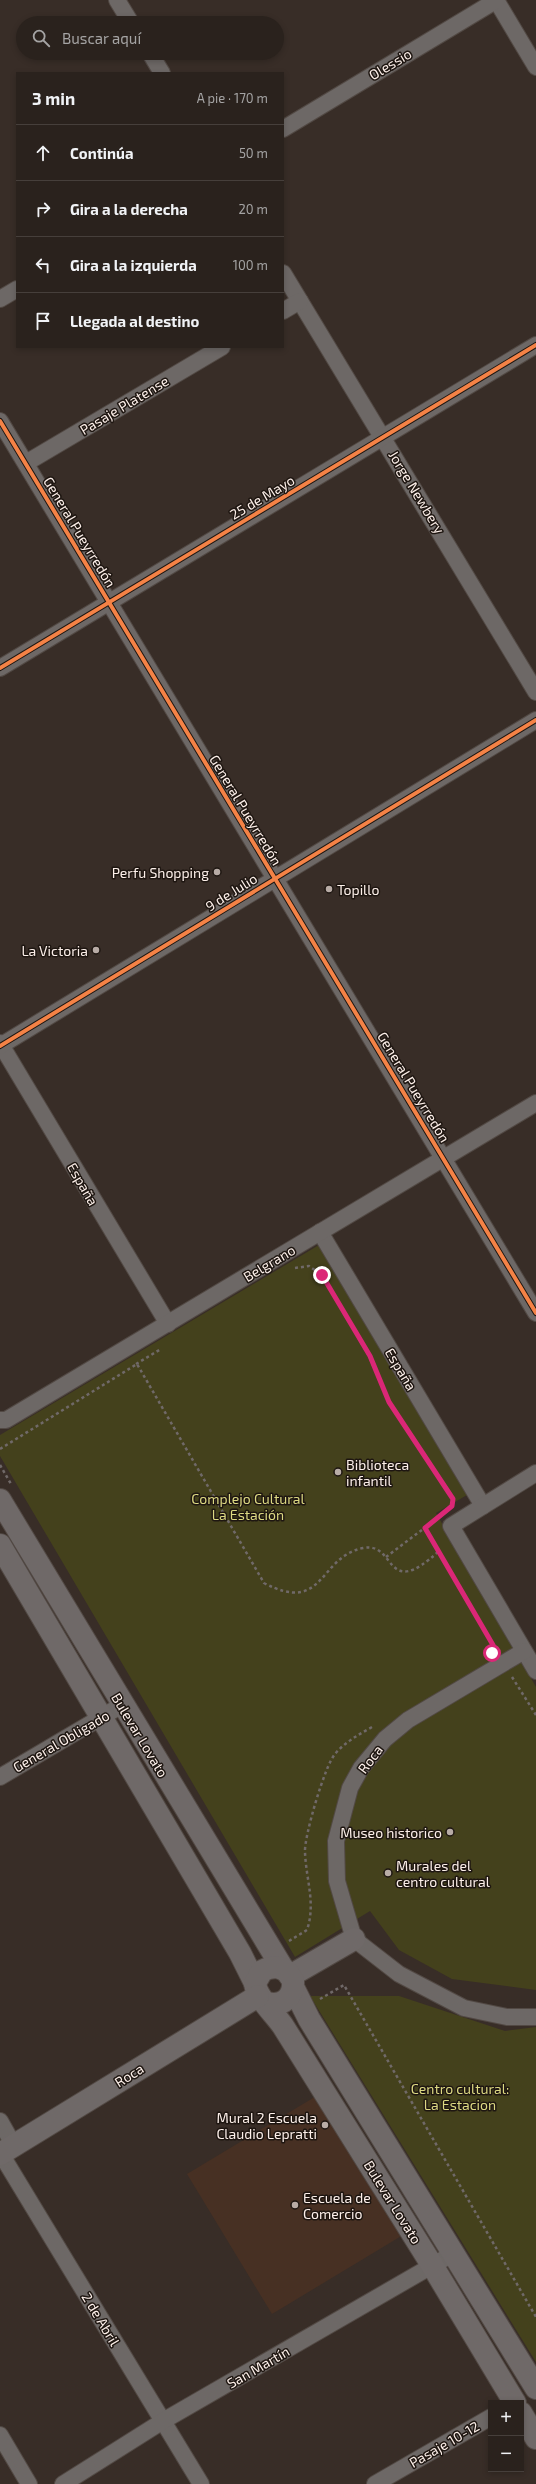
<!DOCTYPE html>
<html lang="es">
<head>
<meta charset="utf-8">
<style>
  :root { --surface:#2a221d; --page:#362f2a; --text:#f1f3f6; --muted:#a5a4a4; --line:#463f3b }
  body { margin:0; font-family:"Exo 2",sans-serif; background:var(--page); color:var(--text) }
  .controls { position:absolute; right:12px; bottom:12px; display:grid; overflow:hidden; border-radius:0px; box-shadow:0 2px 6px #0003 }
  .controls button { width:36px; height:36px; display:grid; place-items:center; padding:0; border:0; border-bottom:1px solid var(--line); background:var(--surface); color:var(--text); font:20px sans-serif }
  .stop { position:absolute; width:12px; height:12px; margin:-9px; border:3px solid #db2777; border-radius:50%; background:#fff }
  .stop.end { background:#db2777; border-color:#fff; box-shadow:0 1px 4px #0008 }
  .list { margin:0; padding:0; list-style:none }
  h2 { display:flex; justify-content:space-between; align-items:center; height:52px; margin:0; padding:0 16px; font-size:17px }
  h2 small { font-size:13px; font-weight:400; color:var(--muted) }
  .list li { display:grid; grid-template-columns:26px 1fr auto; gap:12px; align-items:center; box-sizing:border-box; height:56px; padding:0 16px; border-top:1px solid var(--line) }
  .list b { display:block; font-size:15px; white-space:nowrap }
  .list em { font-size:13px; font-style:normal; color:var(--muted) }
  .icon { flex:none; width:22px; height:22px; fill:none; stroke:currentColor; stroke-width:2; stroke-linecap:round; stroke-linejoin:round }
  .map { position:relative; flex:none; width:536px; height:2484px; overflow:hidden }
  .search { position:absolute; background:var(--surface); box-shadow:0 2px 6px #0003; left:16px; top:16px; width:268px; height:44px; display:flex; align-items:center; gap:10px; box-sizing:border-box; padding:0 14px; border-radius:22px; color:var(--muted); font-size:15px }
  .panel { position:absolute; background:var(--surface); box-shadow:0 2px 6px #0003; left:16px; top:72px; width:268px; height:276px; border-radius:0px }
  .map>svg:first-child { display:block }
  .built { fill:#473023 }
  .green { fill:#44411c }
  .lines { fill:none; stroke-linecap:round; stroke-linejoin:round }
  .street-casing { stroke:#524944; stroke-width:18 }
  .secondary-casing { stroke:#524944; stroke-width:24 }
  .path { stroke:#706968; stroke-width:2.5; stroke-dasharray:3 3; stroke-linecap:butt }
  .street { stroke:#6d6866; stroke-width:16 }
  .secondary { stroke:#6f6968; stroke-width:22 }
  .cycleway-casing { stroke:#1e1611; stroke-width:6 }
  .cycleway { stroke:#f48246; stroke-width:4 }
  .route { stroke:#db2777; stroke-width:5 }
  .poi-dot { fill:#b8aca6; stroke:#1e1611; stroke-width:1.5 }
  .labels { text-anchor:middle; dominant-baseline:central; stroke-width:3; stroke-linejoin:round; paint-order:stroke }
  .street-label { font-size:14px; fill:#fdf0ea; stroke:#1e1611 }
  .poi-label { font-size:14px; fill:#fdf0ea; stroke:#1e1611; text-anchor:end }
  .park-label { font-size:14px; fill:#ddd983; stroke:#1e1611 }
</style>
</head>
<body>
<div class="map">
<svg width="536" height="2484" viewBox="0 0 536 2484">
  <rect width="100%" height="100%" fill="#382d27"/>
  <polygon class="built" points="318,2095 403,2235 272,2314 187,2174"/>
  <g class="green">
    <polygon points="319,1245 467,1495 436,1513 536,1687 536,1990 452,1979 399,1950 370,1911 295,1957 0,1456 0,1435"/>
    <polygon points="310,1996 399,1996 505,2031 536,2027 536,2362"/>
  </g>
  <g class="lines">
    <g class="street-casing">
      <g id="street">
        <polyline points="117,0 131,23"/>
        <polyline points="496,0 536,67"/>
        <polyline points="150,53 162,73"/>
        <polyline points="283,129 497,0"/>
        <polyline points="283,273 536,692"/>
        <polyline points="0,299 17,289"/>
        <polyline points="283,311 300,301"/>
        <polyline points="0,421 536,1313"/>
        <polyline points="26,463 222,347"/>
        <polyline points="0,668 536,345"/>
        <polyline points="0,1043 168,1324"/>
        <polyline points="0,1046 536,720"/>
        <polyline points="320,1232 483,1506"/>
        <polyline points="0,1420 6,1420 536,1103"/>
        <polyline points="536,1473 451,1526 536,1671"/>
        <polyline points="524,1651 408,1720 385,1739 361,1768 350,1788 336,1841 337,1881 354,1939 399,1974 464,2008 507,2017 536,2017"/>
        <polyline points="0,1777 122,1705"/>
        <polyline points="0,2121 14,2146"/>
        <polyline points="1,2154 201,2484"/>
        <polyline points="0,2435 29,2484"/>
        <polyline points="63,2484 163,2421 454,2253"/>
        <polyline points="375,2484 491,2417"/>
      </g>
    </g>
    <g class="secondary-casing">
      <g id="secondary">
        <polyline points="0,1500 283,1969"/>
        <polyline points="0,1545 240,1953 255,1983"/>
        <polyline points="290,1976 354,1939"/>
        <polyline points="293,1987 309,2019 536,2388"/>
        <path d="M267,2003C283,2007 294,1997 293,1981C287,1967 276,1964 262,1971L255,1983C256,1997 274,2013 283,2026L432,2265L515,2403"/>
        <polyline points="0,2154 258,1996"/>
        <polyline points="521,2413 536,2438"/>
      </g>
    </g>
    <g class="path">
      <polyline points="295,1268 309,1266 322,1275 369,1356 389,1402 450,1493 453,1499 452,1506"/>
      <polyline points="136,1364 161,1349"/>
      <path d="M0,1449L137,1364L264,1583C325,1615 318,1557 363,1548C397,1541 384,1602 439,1551L493,1645L492,1651"/>
      <polyline points="0,1465 11,1484"/>
      <polyline points="425,1528 439,1551"/>
      <polyline points="386,1557 435,1520"/>
      <polyline points="512,1677 536,1715"/>
      <path d="M289,1941L307,1930C316,1903 306,1880 305,1852C304,1837 325,1765 335,1754C345,1742 358,1735 372,1727"/>
      <polyline points="320,1999 344,1985 536,2317"/>
    </g>
    <use href="#street" class="street"/>
    <use href="#secondary" class="secondary"/>
    <g class="cycleway-casing">
      <g id="cycleway">
        <polyline points="0,421 536,1313"/>
        <polyline points="0,668 536,345"/>
        <polyline points="0,1046 536,720"/>
      </g>
    </g>
    <use href="#cycleway" class="cycleway"/>
  </g>
  <g class="lines">
    <polyline class="route" points="322,1275 370,1356 389,1402 453,1499 452,1506 425,1528 493,1645 492,1653"/>
  </g>
  <g class="poi-dot">
    <circle cx="217" cy="872" r="4"/>
    <circle cx="329" cy="889" r="4"/>
    <circle cx="96" cy="950" r="4"/>
    <circle cx="338" cy="1472" r="4"/>
    <circle cx="450" cy="1832" r="4"/>
    <circle cx="388" cy="1873" r="4"/>
    <circle cx="325" cy="2125" r="4"/>
    <circle cx="295" cy="2205" r="4"/>
  </g>
  <g class="labels">
    <g class="street-label">
      <text transform="translate(390 64) rotate(-31)">Olessio</text>
      <text transform="translate(124 405) rotate(-31)">Pasaje Platense</text>
      <text transform="translate(417 492) rotate(59)">Jorge Newbery</text>
      <text transform="translate(262 497) rotate(-31)">25 de Mayo</text>
      <text transform="translate(80 532) rotate(59)">General Pueyrredón</text>
      <text transform="translate(246 810) rotate(59)">General Pueyrredón</text>
      <text transform="translate(231 892) rotate(-32)">9 de Julio</text>
      <text transform="translate(414 1087) rotate(59)">General Pueyrredón</text>
      <text transform="translate(83 1184) rotate(60)">España</text>
      <text transform="translate(269 1263) rotate(-31)">Belgrano</text>
      <text transform="translate(401 1369) rotate(59)">España</text>
      <text transform="translate(140 1735) rotate(59)">Bulevar Lovato</text>
      <text transform="translate(61 1741) rotate(-30)">General Obligado</text>
      <text transform="translate(370 1759) rotate(-53)">Roca</text>
      <text transform="translate(129 2075) rotate(-32)">Roca</text>
      <text transform="translate(393 2202) rotate(58)">Bulevar Lovato</text>
      <text transform="translate(101 2319) rotate(59)">2 de Abril</text>
      <text transform="translate(258 2367) rotate(-30)">San Martín</text>
      <text transform="translate(444 2444) rotate(-30)">Pasaje 10-12</text>
    </g>
    <g class="poi-label">
      <text x="209" y="872">Perfu Shopping</text>
      <text x="337" y="889" text-anchor="start">Topillo</text>
      <text x="88" y="950">La Victoria</text>
      <text x="346" y="1464" text-anchor="start">Biblioteca<tspan x="346" dy="16">infantil</tspan></text>
      <text x="442" y="1832">Museo historico</text>
      <text x="396" y="1865" text-anchor="start">Murales del<tspan x="396" dy="16">centro cultural</tspan></text>
      <text x="317" y="2117">Mural 2 Escuela<tspan x="317" dy="16">Claudio Lepratti</tspan></text>
      <text x="303" y="2197" text-anchor="start">Escuela de<tspan x="303" dy="16">Comercio</tspan></text>
    </g>
    <g class="park-label">
      <text x="248" y="1498">Complejo Cultural<tspan x="248" dy="16">La Estación</tspan></text>
      <text x="460" y="2088">Centro cultural:<tspan x="460" dy="16">La Estacion</tspan></text>
    </g>
  </g>
</svg>
<div class="controls">
<button>+</button>
<button>−</button>
</div>
<div class="stop" style="left:492px;top:1653px"></div>
<div class="stop end" style="left:322px;top:1275px"></div>
<div class="search"><svg class="icon" aria-label="search" viewBox="0 0 24 24"><circle cx="10" cy="10" r="6"/><path d="M15 15l6 6"/></svg>Buscar aquí</div>
<section class="panel">
<h2>3 min<small>A pie · 170 m</small></h2>
<ul class="list">
<li><svg class="icon" aria-label="ahead" viewBox="0 0 24 24"><path d="M12 20V5M6 11l6-6 6 6"/></svg><div><b>Continúa</b></div><em>50 m</em></li>
<li><svg class="icon" aria-label="right" viewBox="0 0 24 24"><path d="M7 20v-9h11M14 6l5 5-5 5"/></svg><div><b>Gira a la derecha</b></div><em>20 m</em></li>
<li><svg class="icon" aria-label="left" viewBox="0 0 24 24"><path d="M17 20v-9H6M10 6l-5 5 5 5"/></svg><div><b>Gira a la izquierda</b></div><em>100 m</em></li>
<li><svg class="icon" aria-label="arrive" viewBox="0 0 24 24"><path d="M6 21V4h12l-3 4 3 4H6"/></svg><div><b>Llegada al destino</b></div></li>
</ul>
</section>
</div>
</body>
</html>
